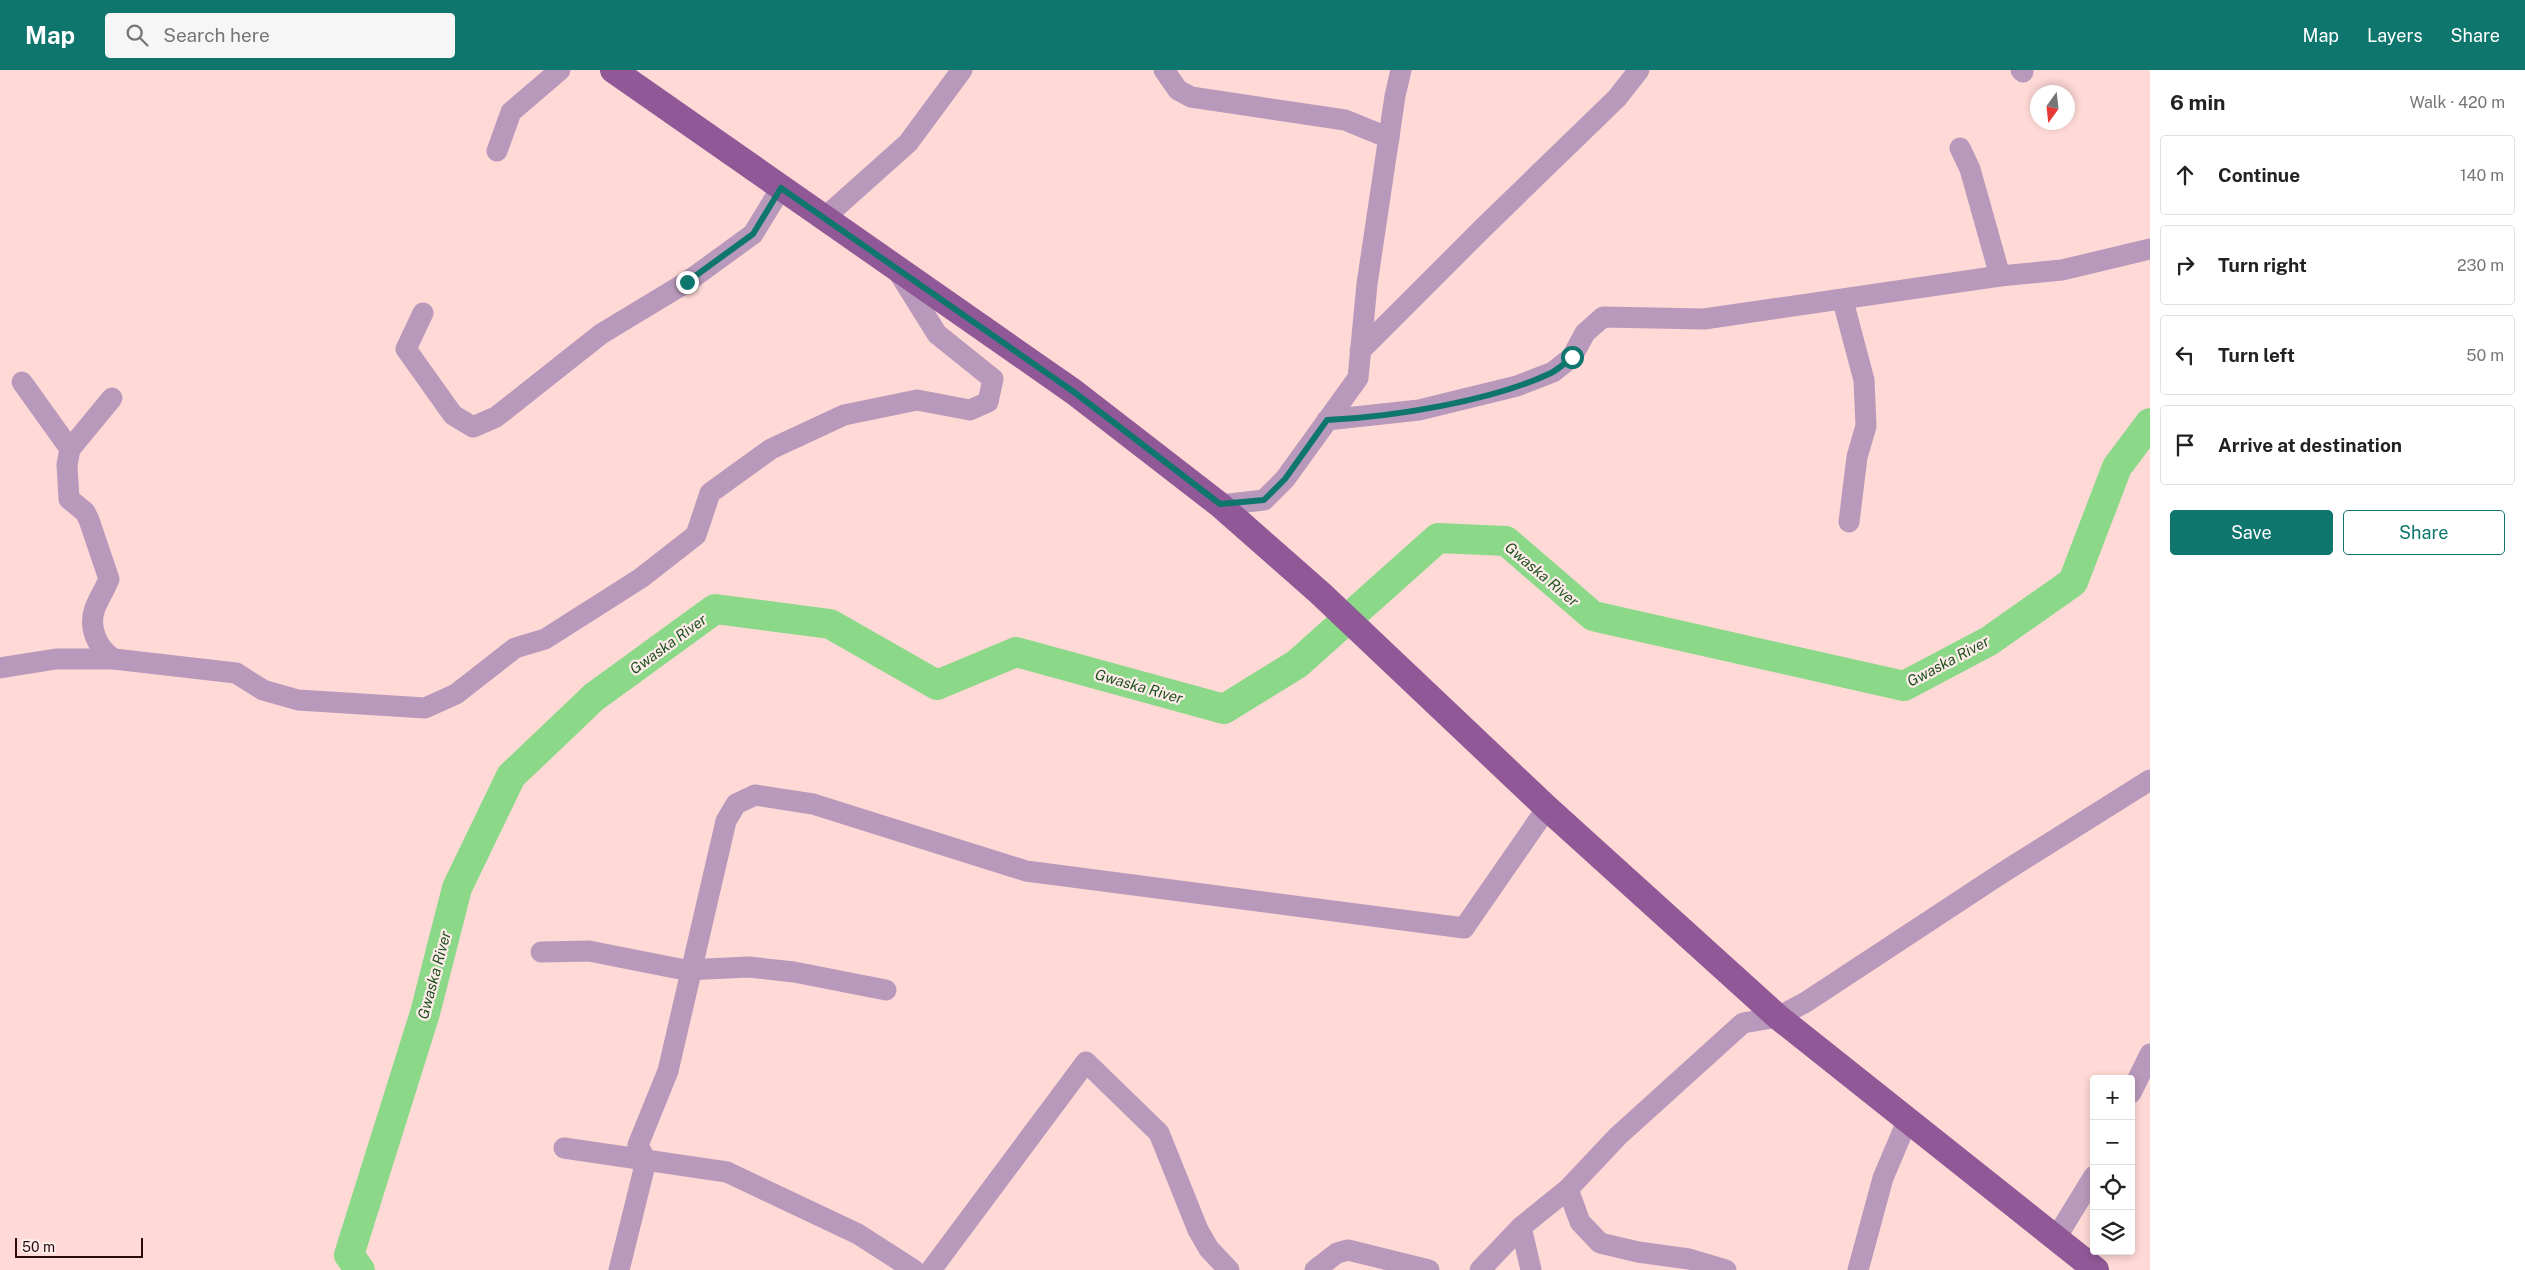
<!DOCTYPE html>
<html lang="en">
<head>
<meta charset="utf-8">
<style>
  :root { --surface:#fff; --page:#f6f6f6; --text:#222; --muted:#767676; --line:#e0e0e0; --accent:#0f766e }
  body { margin:0; font-family:"Public Sans",sans-serif; background:var(--page); color:var(--text) }
  .controls { position:absolute; right:15px; bottom:15px; display:grid; overflow:hidden; border-radius:5px; box-shadow:0 2px 8px #0003 }
  .controls button { width:45px; height:45px; display:grid; place-items:center; padding:0; border:0; border-bottom:1px solid var(--line); background:var(--surface); color:var(--text); font:25px sans-serif }
  .compass { position:absolute; left:2030px; top:15px; width:45px; height:45px; border-radius:50%; background:var(--surface); box-shadow:0 2px 8px #0003; rotate:195deg }
  .scale { position:absolute; left:15px; bottom:12px; width:128px; box-sizing:border-box; padding-left:5px; border:2px solid #2b0c0c; border-top:0; font-size:14px; line-height:18px; white-space:nowrap; color:#2b0c0c; -webkit-text-stroke:4px #feecea; paint-order:stroke }
  .stop { position:absolute; width:15px; height:15px; margin:-11px; border:4px solid #0f766e; border-radius:50%; background:#fff }
  .stop.end { background:#0f766e; border-color:#fff; box-shadow:0 1px 5px #0008 }
  .list { margin:0; padding:0; list-style:none }
  h2 { display:flex; justify-content:space-between; align-items:center; height:65px; margin:0; padding:0 20px; font-size:21px }
  h2 small { font-size:16px; font-weight:400; color:var(--muted) }
  .list li { display:grid; grid-template-columns:32px 1fr auto; gap:15px; align-items:center; box-sizing:border-box; height:80px; margin:0 10px 10px; padding:0 10px; border:1px solid var(--line); border-radius:5px }
  .list b { display:block; font-size:19px; white-space:nowrap }
  .list em { font-size:16px; font-style:normal; color:var(--muted) }
  .actions { display:flex; gap:10px; padding:15px 20px }
  .actions a { flex:1; padding:11px 0; border:1px solid var(--accent); border-radius:5px; text-align:center; font-size:18px; color:var(--accent) }
  .actions .main { background:var(--accent); color:#fff }
  .icon { flex:none; width:28px; height:28px; fill:none; stroke:currentColor; stroke-width:2; stroke-linecap:round; stroke-linejoin:round }
  .map { position:relative; flex:none; width:2150px; height:1200px; overflow:hidden }
  header { display:flex; align-items:center; gap:30px; box-sizing:border-box; height:70px; padding:0 25px; background:var(--accent); color:#fff }
  header strong { font-size:24px }
  nav { display:flex; gap:28px; margin-inline-start:auto; font-size:18px }
  .search { width:350px; height:45px; background:var(--page); display:flex; align-items:center; gap:12px; box-sizing:border-box; padding:0 18px; border-radius:5px; color:var(--muted); font-size:19px }
  main { display:flex }
  aside { flex:1; background:var(--surface) }
  .map>svg:first-child { display:block }
  .lines { fill:none; stroke-linecap:round; stroke-linejoin:round }
  .river { stroke:#8bd888; stroke-width:30 }
  .minor { stroke:#b899bb; stroke-width:21 }
  .major { stroke:#905897; stroke-width:26 }
  .route { stroke:#0f766e; stroke-width:6 }
  .labels { text-anchor:middle; dominant-baseline:central; stroke-width:4.5; stroke-linejoin:round; paint-order:stroke }
  .water-label { font-size:15px; font-style:italic; fill:#1e511e; stroke:#feecea }
</style>
</head>
<body>
<header>
<strong>Map</strong>
<div class="search"><svg class="icon" aria-label="search" viewBox="0 0 24 24"><circle cx="10" cy="10" r="6"/><path d="M15 15l6 6"/></svg>Search here</div>
<nav><a>Map</a><a>Layers</a><a>Share</a></nav>
</header>
<main>
<div class="map">
<svg width="2150" height="1200" viewBox="0 0 2150 1200">
  <rect width="100%" height="100%" fill="#fed9d6"/>
  <g class="lines">
    <polyline class="river" points="360,1200 349,1185 425,943 457,818 511,706 594,627 715,539 830,554 937,615 1016,582 1224,639 1297,594 1438,468 1506,471 1593,546 1904,616 1989,571 2073,512 2117,397 2150,353"/>
    <g class="minor">
      <polyline points="1164,0 1178,20 1191,27 1345,50 1389,68"/>
      <polyline points="2021,0 2023,2"/>
      <polyline points="1960,78 1970,99 2000,206"/>
      <polyline points="497,81 511,42 560,0"/>
      <polyline points="824,148 908,73 962,0"/>
      <polyline points="1843,231 1864,310 1866,356 1857,387 1849,452"/>
      <polyline points="423,243 406,279 453,345 473,357 496,347 601,264 687,212 753,164 781,118"/>
      <polyline points="1360,281 1484,157 1617,28 1639,0"/>
      <polyline points="22,312 70,379"/>
      <path d="M112,328L70,379L67,395L69,429L85,442L89,450L109,509C105,519 99,528 95,538C88,557 97,579 114,589"/>
      <polyline points="1327,350 1419,340 1517,316 1553,302 1572,287 1585,263 1603,247 1704,249 2000,206 2062,200 2150,179"/>
      <polyline points="1220,435 1264,430 1285,409 1358,308 1367,214 1395,26 1401,0"/>
      <polyline points="0,598 56,589 114,589 236,603 263,620 298,630 425,638 456,624 515,578 545,569 641,508 696,465 710,423 771,379 844,345 917,330 970,340 988,332 993,309 937,264 897,200"/>
      <polyline points="541,882 589,881 685,900 749,897 794,902 886,920"/>
      <polyline points="2131,1023 2150,984"/>
      <polyline points="564,1078 727,1102 858,1164 914,1200"/>
      <polyline points="1568,1119 1580,1152 1600,1173 1638,1182 1689,1189 1726,1200"/>
      <polyline points="1521,1157 1531,1200"/>
      <polyline points="2056,1168 2094,1106"/>
      <polyline points="619,1200 646,1091 638,1075 668,1001 726,751 736,734 755,725 813,734 1026,801 1464,858 1547,738"/>
      <polyline points="931,1200 1086,992 1159,1063 1198,1160 1209,1179 1229,1200"/>
      <polyline points="1315,1200 1337,1183 1348,1180 1429,1200"/>
      <polyline points="1480,1200 1521,1157 1568,1119 1618,1066 1743,953 1778,947 1806,932 2002,803 2150,710"/>
      <polyline points="1858,1200 1883,1108 1908,1049"/>
    </g>
    <polyline class="major" points="613,0 1074,322 1220,435 1320,523 1547,738 1778,947 2096,1200"/>
  </g>
  <g class="lines">
    <path class="route" d="M687,212L753,164L781,118L1074,322L1220,434L1264,430L1285,409L1327,350C1393,347 1492,331 1551,303C1559,299 1566,292 1572,287"/>
  </g>
  <g class="labels">
    <g class="water-label">
      <text transform="translate(1542 504) rotate(40)">Gwaska River</text>
      <text transform="translate(668 574) rotate(-36)">Gwaska River</text>
      <text transform="translate(1948 591) rotate(-28)">Gwaska River</text>
      <text transform="translate(1139 616) rotate(16)">Gwaska River</text>
      <text transform="translate(434 905) rotate(-75)">Gwaska River</text>
    </g>
  </g>
</svg>
<div class="controls">
<button>+</button>
<button>−</button>
<button><svg class="icon" aria-label="locate" viewBox="0 0 24 24"><circle cx="12" cy="12" r="6"/><path d="M12 2v4M12 18v4M2 12h4M18 12h4"/></svg></button>
<button><svg class="icon" aria-label="layers" viewBox="0 0 24 24"><path d="M12 4l9 5-9 5-9-5zM3 14l9 5 9-5"/></svg></button>
</div>
<svg class="compass" viewBox="-18 -18 36 36"><path d="M0-13l5 13h-10z" fill="#e53935"/><path d="M0 13l5-13h-10z" fill="#767676"/></svg>
<div class="scale">50 m</div>
<div class="stop" style="left:1572px;top:287px"></div>
<div class="stop end" style="left:687px;top:212px"></div>
</div>
<aside>
<h2>6 min<small>Walk · 420 m</small></h2>
<ul class="list">
<li><svg class="icon" aria-label="ahead" viewBox="0 0 24 24"><path d="M12 20V5M6 11l6-6 6 6"/></svg><div><b>Continue</b></div><em>140 m</em></li>
<li><svg class="icon" aria-label="right" viewBox="0 0 24 24"><path d="M7 20v-9h11M14 6l5 5-5 5"/></svg><div><b>Turn right</b></div><em>230 m</em></li>
<li><svg class="icon" aria-label="left" viewBox="0 0 24 24"><path d="M17 20v-9H6M10 6l-5 5 5 5"/></svg><div><b>Turn left</b></div><em>50 m</em></li>
<li><svg class="icon" aria-label="arrive" viewBox="0 0 24 24"><path d="M6 21V4h12l-3 4 3 4H6"/></svg><div><b>Arrive at destination</b></div></li>
</ul>
<div class="actions"><a class="main">Save</a><a>Share</a></div>
</aside>
</main>
</body>
</html>
